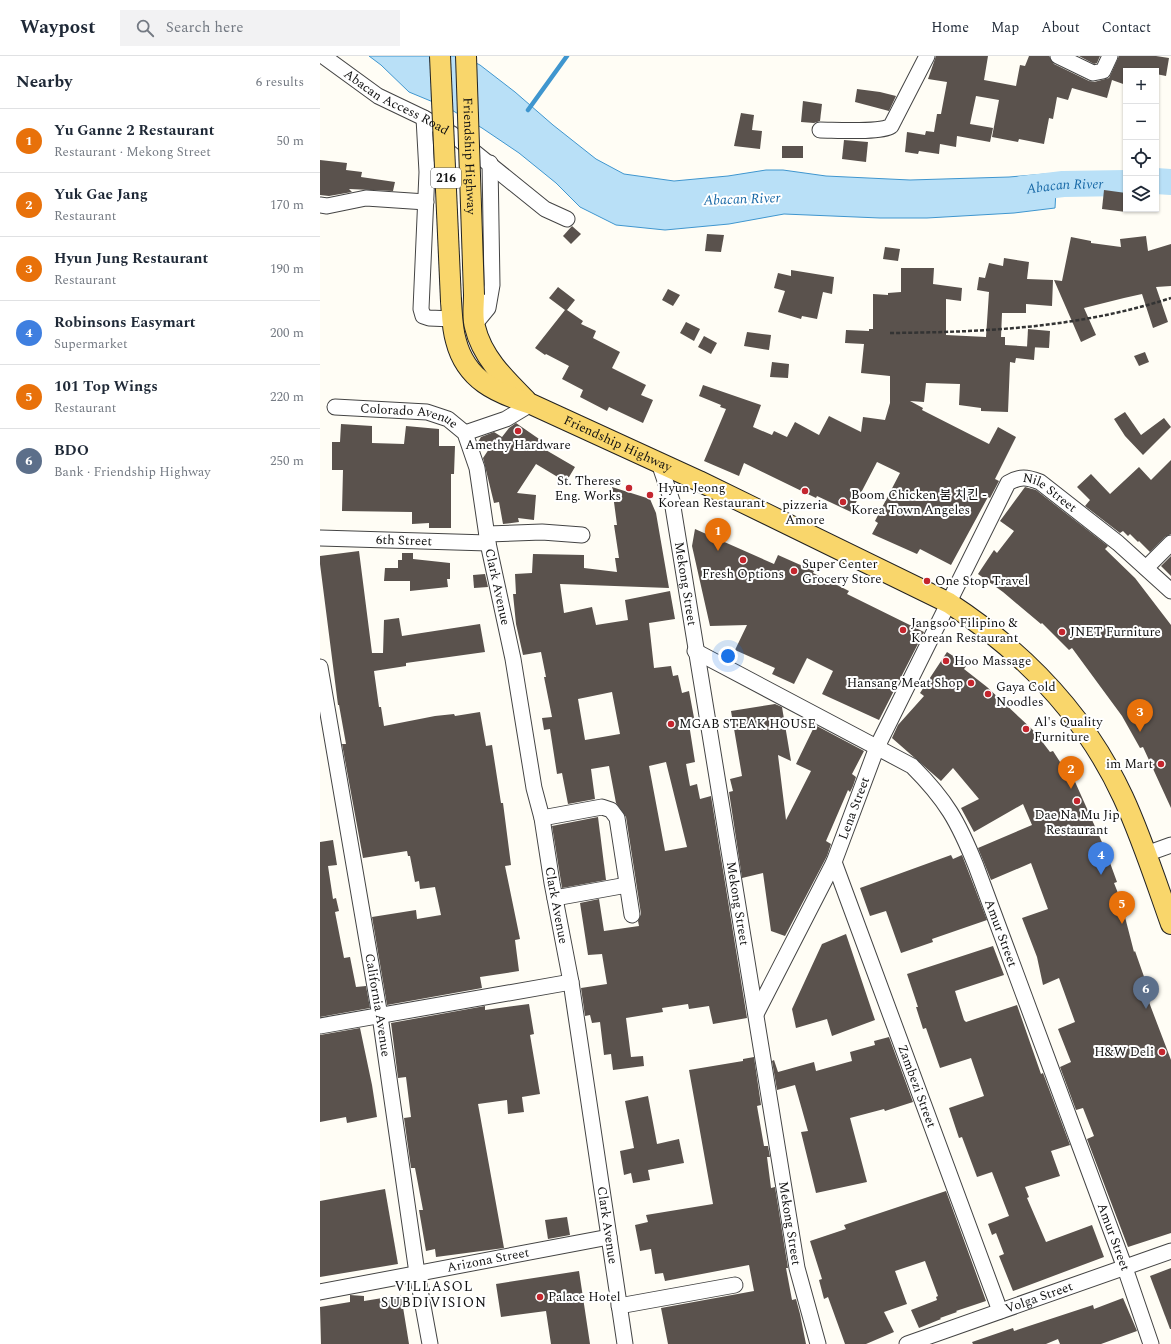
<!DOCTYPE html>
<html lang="en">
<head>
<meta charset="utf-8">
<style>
  :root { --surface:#fff; --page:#f2f2f3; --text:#1f2937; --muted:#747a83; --line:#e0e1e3; --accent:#c4262e }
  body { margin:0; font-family:Spectral,"Noto Sans KR",serif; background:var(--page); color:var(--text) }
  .controls { position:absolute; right:12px; top:12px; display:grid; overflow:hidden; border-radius:0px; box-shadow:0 1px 3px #0004 }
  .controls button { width:36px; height:36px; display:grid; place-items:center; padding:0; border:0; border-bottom:1px solid var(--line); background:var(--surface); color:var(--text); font:20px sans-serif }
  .you { position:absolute; left:408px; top:600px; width:14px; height:14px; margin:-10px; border:3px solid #fff; border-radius:50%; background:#1a73e8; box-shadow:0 0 0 6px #1a73e833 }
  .badge { display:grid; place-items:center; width:26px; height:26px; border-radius:50%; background:var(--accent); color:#fff; font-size:13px; font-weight:700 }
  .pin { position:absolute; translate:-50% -33px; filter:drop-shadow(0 1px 2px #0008) }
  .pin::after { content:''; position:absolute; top:21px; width:14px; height:12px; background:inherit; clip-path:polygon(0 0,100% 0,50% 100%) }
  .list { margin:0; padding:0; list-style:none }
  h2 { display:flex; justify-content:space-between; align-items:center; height:52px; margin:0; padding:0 16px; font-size:17px }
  h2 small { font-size:13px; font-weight:400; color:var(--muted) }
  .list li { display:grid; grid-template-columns:26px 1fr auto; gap:12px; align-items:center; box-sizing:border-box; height:64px; padding:0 16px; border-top:1px solid var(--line) }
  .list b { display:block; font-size:15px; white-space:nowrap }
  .list p { margin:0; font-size:13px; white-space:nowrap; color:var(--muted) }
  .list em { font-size:13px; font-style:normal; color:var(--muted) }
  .icon { flex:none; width:22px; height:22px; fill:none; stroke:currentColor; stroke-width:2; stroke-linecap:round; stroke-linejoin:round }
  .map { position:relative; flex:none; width:851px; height:1288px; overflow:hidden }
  header { display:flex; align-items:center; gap:24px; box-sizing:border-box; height:56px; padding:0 20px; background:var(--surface); border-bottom:1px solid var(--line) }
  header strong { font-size:19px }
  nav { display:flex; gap:22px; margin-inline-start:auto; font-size:14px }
  .search { width:280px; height:36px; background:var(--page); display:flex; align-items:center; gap:10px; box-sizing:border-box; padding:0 14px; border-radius:0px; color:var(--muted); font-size:15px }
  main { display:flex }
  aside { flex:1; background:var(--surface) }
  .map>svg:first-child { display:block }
  .water { fill:#b9e0f7; stroke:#3f96cf }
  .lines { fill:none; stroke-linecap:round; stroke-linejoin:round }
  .stream { stroke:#3f96cf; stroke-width:4.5 }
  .river { stroke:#b9e0f7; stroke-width:26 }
  .building { fill:#5a524d; fill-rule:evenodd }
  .minor-casing { stroke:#444; stroke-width:17 }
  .major-casing { stroke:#222; stroke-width:22 }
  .path { stroke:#333; stroke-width:2.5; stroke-dasharray:4 2; stroke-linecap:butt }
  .minor { stroke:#fff; stroke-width:15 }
  .major { stroke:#f9d66b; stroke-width:20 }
  .major-bridge-casing { stroke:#222; stroke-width:22; stroke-linecap:butt }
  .major-bridge { stroke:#f9d66b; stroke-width:20 }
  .poi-dot { fill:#c4262e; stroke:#fff; stroke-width:1.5 }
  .labels { text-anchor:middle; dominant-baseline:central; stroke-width:4; stroke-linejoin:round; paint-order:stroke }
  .shield { fill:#fff; stroke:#585858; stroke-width:1 }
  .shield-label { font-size:12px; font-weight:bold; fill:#111 }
  .street-label { font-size:13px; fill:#111; stroke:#fff }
  .poi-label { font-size:13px; fill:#111; stroke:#fff; text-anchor:start }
  .water-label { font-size:14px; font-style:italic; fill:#1768a6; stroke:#fff }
  .neighbourhood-label { font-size:14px; letter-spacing:1px; fill:#111; stroke:#fff }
</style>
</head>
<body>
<header>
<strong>Waypost</strong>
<div class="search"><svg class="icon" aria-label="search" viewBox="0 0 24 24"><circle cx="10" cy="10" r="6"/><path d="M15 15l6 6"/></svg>Search here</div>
<nav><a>Home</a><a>Map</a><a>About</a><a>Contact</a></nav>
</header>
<main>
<aside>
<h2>Nearby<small>6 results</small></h2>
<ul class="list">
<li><span class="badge" style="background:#e8710a">1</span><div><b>Yu Ganne 2 Restaurant</b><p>Restaurant · Mekong Street</p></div><em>50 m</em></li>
<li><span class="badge" style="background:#e8710a">2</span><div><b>Yuk Gae Jang</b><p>Restaurant</p></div><em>170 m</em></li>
<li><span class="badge" style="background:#e8710a">3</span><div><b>Hyun Jung Restaurant</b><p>Restaurant</p></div><em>190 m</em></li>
<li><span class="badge" style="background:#3f7fe0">4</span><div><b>Robinsons Easymart</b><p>Supermarket</p></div><em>200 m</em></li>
<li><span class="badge" style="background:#e8710a">5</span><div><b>101 Top Wings</b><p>Restaurant</p></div><em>220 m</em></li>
<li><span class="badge" style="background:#5c6f8a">6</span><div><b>BDO</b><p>Bank · Friendship Highway</p></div><em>250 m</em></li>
</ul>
</aside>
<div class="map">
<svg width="851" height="1288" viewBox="0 0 851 1288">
  <rect width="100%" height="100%" fill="#fffdf5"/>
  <polygon class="water" points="49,0 142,0 160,9 195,36 233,69 276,103 304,118 354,125 408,120 446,114 463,114 506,120 590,124 689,121 737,117 735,152 694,157 607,162 560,162 464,158 409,168 345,174 296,169 260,151 236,127 199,97 162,72 130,53 89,36 61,9"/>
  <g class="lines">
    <polyline class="stream" points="208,54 247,0"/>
    <g class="river">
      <polyline points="836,125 851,126"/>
      <path id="s1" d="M702,133L743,128L806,127"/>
    </g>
  </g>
  <g class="building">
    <polygon points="616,0 668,0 664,24 696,30 700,9 705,10 709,0 729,0 734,8 769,25 774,26 789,22 799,0 836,0 849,2 846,20 836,18 836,15 806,15 806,29 792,24 787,42 752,32 748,44 737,41 733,63 729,62 724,88 699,83 698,86 672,81 679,44 656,40 650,68 673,72 670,86 637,80 636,91 620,88 619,98 599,95 598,98 585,96 587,76 605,79 606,75 614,76 617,58 621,58 627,26 608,23"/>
    <polygon points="759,0 780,0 777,7 774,8"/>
    <polygon points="537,33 560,36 576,40 569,55 535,46"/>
    <polygon points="483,45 502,48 500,65 494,67 481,66"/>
    <polygon points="421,57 434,59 432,74 442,75 440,93 414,90"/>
    <polygon points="524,84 548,86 546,106 522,103"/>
    <rect x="462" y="90" width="21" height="12"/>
    <polygon points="0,104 27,107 26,114 42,116 41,121 75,126 73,135 29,133 32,136 9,140 0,139"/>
    <polygon points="784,134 806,137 806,156 782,153"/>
    <polygon points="252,170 261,178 251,188 243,180"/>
    <polygon points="387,178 404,179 401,196 385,195"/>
    <polygon points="826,180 828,195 851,188 851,230 836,231 848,266 833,272 822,238 804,242 764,252 776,279 761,286 734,224 742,225 751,181 771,185 771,187 801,191 800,183"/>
    <polygon points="565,191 580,193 578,205 563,203"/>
    <polygon points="684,202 709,206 707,223 733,224 732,250 706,248 706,257 682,257 681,281 685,281 685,289 715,291 714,304 696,302 695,307 690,306 688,356 661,355 661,352 639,349 640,328 606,327 604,346 590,345 603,352 602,354 669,388 678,371 696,381 675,423 679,425 670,442 668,441 631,509 600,493 597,498 552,478 558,467 555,465 580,417 557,406 531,456 497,440 496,442 424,407 419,420 384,405 406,353 400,351 401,349 379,340 383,329 441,349 433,371 452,379 454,375 467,381 475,366 499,379 509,360 541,376 543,361 565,364 570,347 570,320 541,317 544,288 525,287 526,274 549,275 549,273 553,273 553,238 568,239 568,237 581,236 581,212 614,212 613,228 642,232 641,245 626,243 626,279 666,281 669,236 657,234 659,221 665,222 669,207 683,210"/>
    <polygon points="471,214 514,221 512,238 503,236 497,263 482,260 481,263 458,256 465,235 454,232 458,217 471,220"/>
    <polygon points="238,231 255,244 247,254 263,265 261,268 276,275 273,282 300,296 292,312 326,329 321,339 333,344 323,367 289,351 287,355 260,341 263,334 242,323 249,310 226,298 225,299 215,292 245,254 229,242"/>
    <polygon points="348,233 360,239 353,250 342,244"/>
    <polygon points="366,266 380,273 374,285 360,277"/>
    <polygon points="708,273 730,275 729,292 707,291"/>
    <polygon points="427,276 451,279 449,294 424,290"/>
    <polygon points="384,280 397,287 391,298 378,291"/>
    <polygon points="825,296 829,306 819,310 814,300"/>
    <polygon points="452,306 469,308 468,322 450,321"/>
    <polygon points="805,356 821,379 844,362 851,371 823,399 805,380 794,363"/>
    <polygon points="196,367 222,385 219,390 255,411 246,426 216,408 197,437 216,439 214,464 198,462 199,466 183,468 179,446 174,447 163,402 169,393 158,386 161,381 174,376 182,381 189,372"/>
    <polygon points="21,368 52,370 52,387 84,388 86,370 119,373 119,390 135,390 134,418 131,418 131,472 109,472 109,467 92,468 92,456 22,455 23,414 12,414 12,386 20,386"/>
    <polygon points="851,404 851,478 845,481 830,496 819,485 818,486 810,478 808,480 803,475 800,477 765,450 770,444 757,431 771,418 790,438 819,411 831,424"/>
    <path d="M292,431L330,443L336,457L349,532L240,528L244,557L272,551L276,569L308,564L305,544L350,535L355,563L329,567L334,612L351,610L353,620L358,619L362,637L369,635L375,667L369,668L375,706L366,708L370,730L377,728L380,743L391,740L427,962L393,968L389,950L369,953L368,948L342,952L343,956L306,962L311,1001L323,1000L324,1010L293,1014L291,998L284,999L280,966L272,967L270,959L265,960L261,932L287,928L282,898L268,899L260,847L279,843L284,875L319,870L318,865L321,858L306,761L296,747L289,710L271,713L275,743L248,748L242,717L237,718L230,673L224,674L222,662L232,661L224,621H226L221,596L203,599L196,568L193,538H196L195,518L212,517L213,498L264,499V512L297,516L295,502H299L294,469H297ZM292,636L300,678L265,684L258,643ZM346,706L367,791L345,795L329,710Z"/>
    <polygon points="705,431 716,434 788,490 785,493 815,522 851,569 851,752 823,691 820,692 802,660 752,592 749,594 722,567 721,568 683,536 658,518 674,494 677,497 694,475 680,465"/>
    <polygon points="375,473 454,508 458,499 494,515 493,517 529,535 527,538 604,576 559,664 502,638 513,615 487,602 474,628 452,618 455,612 415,594 427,569 390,570 372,490"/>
    <polygon points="39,495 52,597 63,597 64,564 79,562 82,580 160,568 165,596 86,607 86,610 54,615 59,651 61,651 64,670 115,660 134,658 135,660 160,656 166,690 172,689 181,747 183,747 191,809 185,810 200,883 195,884 199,915 160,921 162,932 67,949 52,861 96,854 97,863 121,859 115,831 100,833 99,825 95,826 90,800 88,800 87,795 43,802 22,688 26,688 19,649 18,649 0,508 0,500"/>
    <polygon points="82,497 93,497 93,503 130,507 130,523 127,523 128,531 90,535 90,525 64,525 65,512 78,512 78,504 82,504"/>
    <polygon points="851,500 851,520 841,510"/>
    <polygon points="165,518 168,531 154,532 153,519"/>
    <polygon points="627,596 647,609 644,613 667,631 714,675 730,696 733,695 749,720 752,719 785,793 797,826 794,827 807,860 805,861 814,896 815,895 828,932 824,933 851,1004 851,1177 808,1191 767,1083 774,1080 763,1052 756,1054 740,1011 751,1006 738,973 755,966 739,922 723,929 717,901 702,862 728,853 711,807 671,824 658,792 712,769 703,748 654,776 641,752 659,743 633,712 621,725 572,682 578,669 604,640 600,637"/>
    <polygon points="455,648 462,651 471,705 458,699 466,764 491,715 476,708 495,669 544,695 532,718 536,721 533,730 530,736 528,734 506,785 511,788 507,800 465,880 451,875 443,817 422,822 409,736 413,735 410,723 422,720 411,655"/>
    <polygon points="278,761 286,824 242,832 232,770"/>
    <polygon points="13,784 17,809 8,810 13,843 16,842 19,855 15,856 24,902 30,901 36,931 46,930 50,952 0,961 0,786"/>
    <polygon points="631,799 633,803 642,799 667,864 612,883 613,886 581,897 566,855 550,860 540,832"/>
    <polygon points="526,878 555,964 512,980 507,963 476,972 472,953 502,888"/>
    <polygon points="673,890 684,919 635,935 644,964 646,966 697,949 721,1018 723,1017 750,1089 731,1095 740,1120 705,1131 709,1141 707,1142 726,1186 772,1169 784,1201 693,1235 679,1200 684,1198 676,1177 672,1179 668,1168 689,1160 672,1116 657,1121 642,1081 639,1082 629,1052 664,1040 651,1002 620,1012 606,972 603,973 596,951 598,951 587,918"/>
    <polygon points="209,948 214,978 210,979 220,1038 202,1041 204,1056 188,1058 187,1044 158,1048 184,1192 116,1201 115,1193 106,1195 99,1154 103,1154 95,1112 91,1112 84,1062 91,1061 86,1021 78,1022 71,967 165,950 165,954"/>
    <polygon points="40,972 52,1029 57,1061 27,1067 26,1061 0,1066 0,979"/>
    <polygon points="569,981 593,1046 565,1055 564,1053 530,1062 547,1126 496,1137 481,1076 488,1075 475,1029 457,1034 452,1005 454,1004 458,1016 494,1006 496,1015 532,1005 530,996 555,989 554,985"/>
    <polygon points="434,1001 441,1049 437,1050 444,1090 448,1090 450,1101 447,1101 451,1132 455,1131 468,1212 466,1212 472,1244 476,1243 480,1258 486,1288 348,1288 341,1252 434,1235 429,1209 345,1225 343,1217 335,1218 331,1193 320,1195 315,1169 328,1166 326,1159 393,1148 369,1014 423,1005 423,1003"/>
    <polygon points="328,1040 337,1088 359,1083 364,1107 328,1114 330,1124 313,1127 311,1117 304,1119 300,1095 314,1092 305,1045"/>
    <polygon points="65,1133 78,1208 0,1221 0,1145"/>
    <polygon points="626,1135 666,1245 636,1255 637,1256 620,1262 621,1263 599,1272 591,1254 617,1244 616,1241 618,1240 605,1205 575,1215 587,1248 564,1256 574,1276 546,1288 525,1288 508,1241 504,1243 499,1224 502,1223 490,1185 526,1173 524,1169"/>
    <polygon points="247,1161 250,1179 228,1183 225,1164"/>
    <polygon points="851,1212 851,1273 850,1273 830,1220"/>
    <polygon points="259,1215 270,1288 231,1288 226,1255 181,1261 176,1228"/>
    <polygon points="30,1239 44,1240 44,1245 81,1239 89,1288 1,1288 0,1251 30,1246"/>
    <polygon points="803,1242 817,1275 781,1288 740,1288 738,1283 726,1288 653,1288 652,1286 693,1272 694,1275 773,1249 774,1253"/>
  </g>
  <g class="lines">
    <g class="minor-casing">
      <g id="minor">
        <path id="s2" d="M3,0L58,40L104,62L132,78L225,153L247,163"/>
        <polyline points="738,0 773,17 783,15 790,0"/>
        <polyline points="104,62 107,116 101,253 103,260 109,262 133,263"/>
        <path d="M500,74C515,74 560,77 571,70L607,0"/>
        <polyline points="0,149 7,150 46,142 106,146"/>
        <polyline points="154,269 168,252 172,229 170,107"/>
        <path id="s3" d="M15,351L107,356L128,363L145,377L157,412L168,487L193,603L214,732L222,762L232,827L251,926L305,1288"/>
        <polyline points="145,377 186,363 211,348"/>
        <path id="s4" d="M339,407L352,445L477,1212L498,1288"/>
        <polyline points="167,478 222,476 262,479"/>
        <path id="s5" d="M0,482L168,487"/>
        <polyline points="826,512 851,487"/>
        <path id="s6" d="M375,595L592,710C626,744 638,765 656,810L805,1212L831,1288"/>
        <path id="s7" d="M0,611L60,960L97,1217L110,1288"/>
        <polyline points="222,762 282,751 291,754 297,762 312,859"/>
        <polyline points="826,798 851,789"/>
        <path id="s8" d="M514,806L680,1255"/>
        <polyline points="235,842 307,829"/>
        <path id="s9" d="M437,956L514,806L557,691L688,427C700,420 707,421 720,426L798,487L851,535"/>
        <polyline points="0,970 251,926"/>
        <path id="s10" d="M0,1236L289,1181"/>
        <polyline points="299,1250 415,1229"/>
        <path id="s11" d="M587,1288L851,1195"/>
      </g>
    </g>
    <g class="major-casing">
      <g id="major">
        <path d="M154,239C154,249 152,261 155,271C162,301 185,323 206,344"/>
        <path id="s12" d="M131,245C132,258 132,272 136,285C146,324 176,337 211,348L379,425L629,547C704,596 765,659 803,741C822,782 836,826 851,868"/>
      </g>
    </g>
    <path class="path" d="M570,277C667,276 757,272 851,242"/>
    <use href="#minor" class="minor"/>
    <use href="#major" class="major"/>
    <g class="major-bridge-casing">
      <g id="major-bridge">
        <polyline points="120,0 131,245"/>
        <path id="s13" d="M146,0L154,239"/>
      </g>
    </g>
    <use href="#major-bridge" class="major-bridge"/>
  </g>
  <g class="poi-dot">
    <circle cx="198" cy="375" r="4"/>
    <circle cx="309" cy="432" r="4"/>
    <circle cx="485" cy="435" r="4"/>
    <circle cx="330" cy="439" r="4"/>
    <circle cx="523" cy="446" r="4"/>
    <circle cx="423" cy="504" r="4"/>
    <circle cx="474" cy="515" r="4"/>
    <circle cx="607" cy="525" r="4"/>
    <circle cx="583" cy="574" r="4"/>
    <circle cx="742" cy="576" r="4"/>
    <circle cx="626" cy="605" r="4"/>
    <circle cx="651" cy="627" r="4"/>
    <circle cx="668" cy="638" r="4"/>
    <circle cx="351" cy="668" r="4"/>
    <circle cx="706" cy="673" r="4"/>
    <circle cx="841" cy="708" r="4"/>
    <circle cx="757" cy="745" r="4"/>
    <circle cx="842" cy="996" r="4"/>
    <circle cx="220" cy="1241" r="4"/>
  </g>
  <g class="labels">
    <rect class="shield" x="111" y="112" width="30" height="20" rx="3"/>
    <g class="shield-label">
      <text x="126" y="122">216</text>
    </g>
    <g class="street-label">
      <text stroke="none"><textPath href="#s2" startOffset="87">Abacan Access Road</textPath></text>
      <text stroke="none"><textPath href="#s13" startOffset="100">Friendship Highway</textPath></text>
      <text stroke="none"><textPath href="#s3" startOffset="75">Colorado Avenue</textPath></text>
      <text stroke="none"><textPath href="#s12" startOffset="239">Friendship Highway</textPath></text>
      <text stroke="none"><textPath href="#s9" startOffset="633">Nile Street</textPath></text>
      <text stroke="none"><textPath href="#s5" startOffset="84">6th Street</textPath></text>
      <text stroke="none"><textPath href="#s4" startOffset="124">Mekong Street</textPath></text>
      <text stroke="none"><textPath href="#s3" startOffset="294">Clark Avenue</textPath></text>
      <text stroke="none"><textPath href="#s9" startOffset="226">Lena Street</textPath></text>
      <text stroke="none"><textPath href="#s4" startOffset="448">Mekong Street</textPath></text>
      <text stroke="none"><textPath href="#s3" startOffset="618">Clark Avenue</textPath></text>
      <text stroke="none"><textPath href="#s6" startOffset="437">Amur Street</textPath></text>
      <text stroke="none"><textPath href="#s7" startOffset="343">California Avenue</textPath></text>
      <text stroke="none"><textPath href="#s8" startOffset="239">Zambezi Street</textPath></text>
      <text stroke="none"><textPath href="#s4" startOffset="772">Mekong Street</textPath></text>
      <text stroke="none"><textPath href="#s3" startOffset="942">Clark Avenue</textPath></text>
      <text stroke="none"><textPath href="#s6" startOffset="761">Amur Street</textPath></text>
      <text stroke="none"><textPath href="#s10" startOffset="171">Arizona Street</textPath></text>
      <text stroke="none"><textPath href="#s11" startOffset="140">Volga Street</textPath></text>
    </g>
    <g class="poi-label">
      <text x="198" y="389" text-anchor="middle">Amethy Hardware</text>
      <text x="301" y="425" text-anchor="end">St. Therese<tspan x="301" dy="15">Eng. Works</tspan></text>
      <text x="338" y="432">Hyun Jeong<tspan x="338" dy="15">Korean Restaurant</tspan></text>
      <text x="531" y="439">Boom Chicken 붐 치킨 -<tspan x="531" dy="15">Korea Town Angeles</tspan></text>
      <text x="485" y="449" text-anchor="middle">pizzeria<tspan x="485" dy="15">Amore</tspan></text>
      <text x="482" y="508">Super Center<tspan x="482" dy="15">Grocery Store</tspan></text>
      <text x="423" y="518" text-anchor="middle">Fresh Options</text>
      <text x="615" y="525">One Stop Travel</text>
      <text x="591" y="567">Jangsoo Filipino &amp;<tspan x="591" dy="15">Korean Restaurant</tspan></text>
      <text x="750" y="576">JNET Furniture</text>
      <text x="634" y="605">Hoo Massage</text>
      <text x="643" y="627" text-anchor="end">Hansang Meat Shop</text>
      <text x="676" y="631">Gaya Cold<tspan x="676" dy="15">Noodles</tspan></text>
      <text x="714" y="666">Al's Quality<tspan x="714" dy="15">Furniture</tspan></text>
      <text x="359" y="668">MGAB STEAK HOUSE</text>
      <text x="833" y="708" text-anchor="end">im Mart</text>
      <text x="757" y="759" text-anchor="middle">Dae Na Mu Jip<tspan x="757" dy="15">Restaurant</tspan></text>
      <text x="834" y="996" text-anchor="end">H&amp;W Deli</text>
      <text x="228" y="1241">Palace Hotel</text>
    </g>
    <g class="water-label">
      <text stroke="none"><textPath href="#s1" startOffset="43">Abacan River</textPath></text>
      <text transform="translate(422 143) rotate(-2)">Abacan River</text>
    </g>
    <g class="neighbourhood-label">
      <text x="114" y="1230">VILLASOL<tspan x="114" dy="16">SUBDIVISION</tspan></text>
    </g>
  </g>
</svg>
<div class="controls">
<button>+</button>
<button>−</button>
<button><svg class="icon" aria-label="locate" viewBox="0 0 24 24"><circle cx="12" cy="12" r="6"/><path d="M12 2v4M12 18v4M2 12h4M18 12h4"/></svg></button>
<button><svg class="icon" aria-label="layers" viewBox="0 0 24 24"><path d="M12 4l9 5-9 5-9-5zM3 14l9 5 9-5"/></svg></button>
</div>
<div class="you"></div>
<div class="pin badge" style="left:398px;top:495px;background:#e8710a">1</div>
<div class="pin badge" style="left:751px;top:733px;background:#e8710a">2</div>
<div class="pin badge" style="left:820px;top:676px;background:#e8710a">3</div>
<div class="pin badge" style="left:781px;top:819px;background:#3f7fe0">4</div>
<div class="pin badge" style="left:802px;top:868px;background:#e8710a">5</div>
<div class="pin badge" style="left:826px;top:953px;background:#5c6f8a">6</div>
</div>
</main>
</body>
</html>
